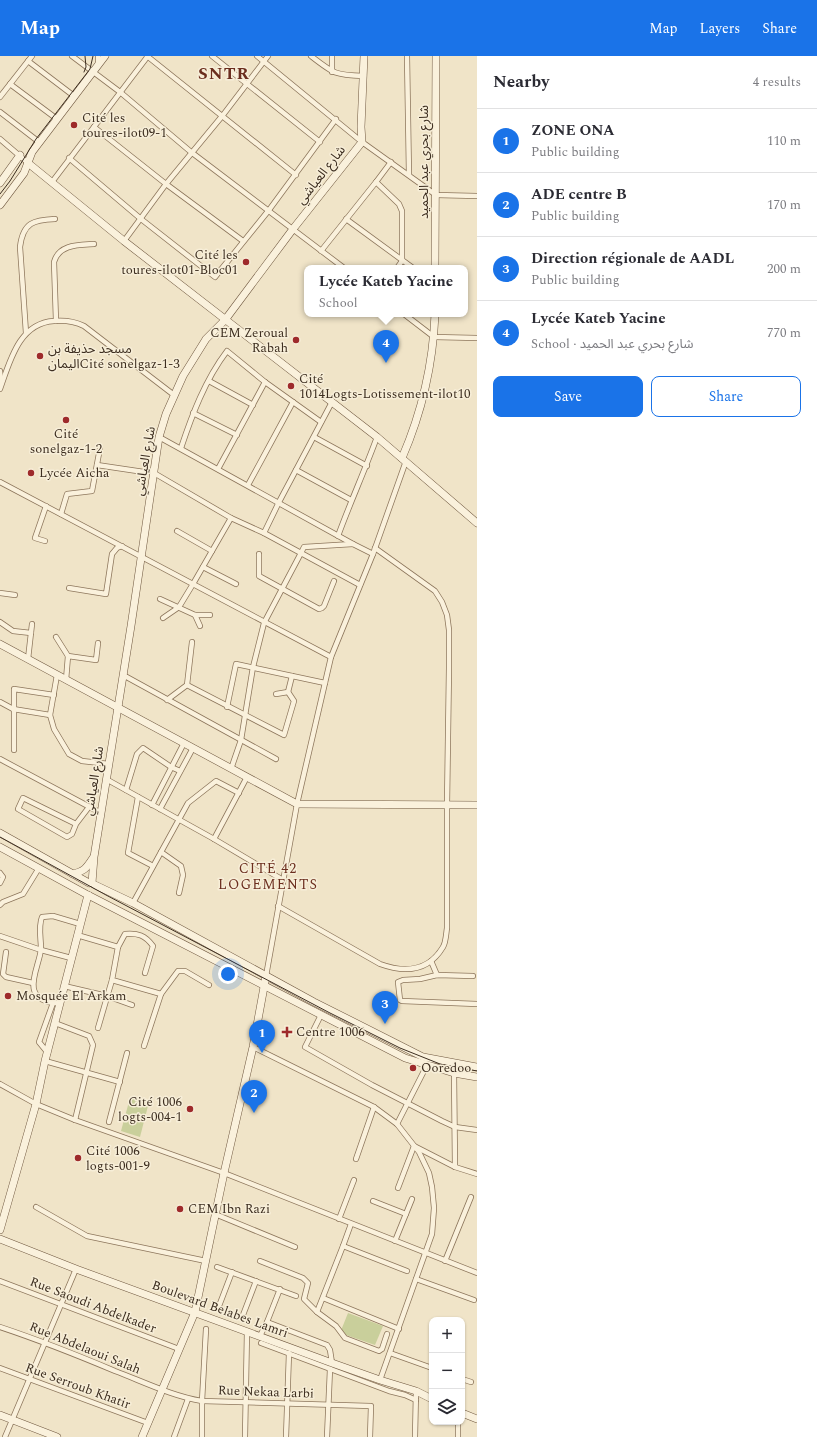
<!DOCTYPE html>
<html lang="en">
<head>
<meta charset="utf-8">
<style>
  :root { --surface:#fff; --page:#f7f7f7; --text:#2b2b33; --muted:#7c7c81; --line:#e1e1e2; --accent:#1a73e8 }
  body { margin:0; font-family:Spectral,"Noto Sans Arabic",serif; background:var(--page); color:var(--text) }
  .controls { position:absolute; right:12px; bottom:12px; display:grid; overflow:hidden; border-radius:8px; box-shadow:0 1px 3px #0004 }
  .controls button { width:36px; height:36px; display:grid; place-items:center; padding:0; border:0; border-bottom:1px solid var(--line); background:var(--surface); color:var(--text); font:20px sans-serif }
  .you { position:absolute; left:228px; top:918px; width:14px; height:14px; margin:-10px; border:3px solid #fff; border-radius:50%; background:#1a73e8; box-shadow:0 0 0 6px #1a73e833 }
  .badge { display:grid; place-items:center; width:26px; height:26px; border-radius:50%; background:var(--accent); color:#fff; font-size:13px; font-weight:700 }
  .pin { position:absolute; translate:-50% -33px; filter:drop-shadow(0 1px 2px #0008) }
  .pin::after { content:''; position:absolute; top:21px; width:14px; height:12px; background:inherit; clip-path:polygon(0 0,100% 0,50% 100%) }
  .popup { position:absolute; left:304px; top:209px; width:164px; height:52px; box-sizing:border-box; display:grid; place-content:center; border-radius:8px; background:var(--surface); filter:drop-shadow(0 1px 3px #0005); font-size:13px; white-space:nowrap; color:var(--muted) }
  .popup b { font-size:15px; color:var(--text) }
  .popup::after { content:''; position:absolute; left:50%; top:100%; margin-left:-8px; border:8px solid transparent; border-top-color:var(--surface) }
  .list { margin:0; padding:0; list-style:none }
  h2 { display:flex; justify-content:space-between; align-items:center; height:52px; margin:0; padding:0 16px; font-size:17px }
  h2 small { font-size:13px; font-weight:400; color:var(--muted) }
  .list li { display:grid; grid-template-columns:26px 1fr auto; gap:12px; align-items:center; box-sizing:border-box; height:64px; padding:0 16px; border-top:1px solid var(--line) }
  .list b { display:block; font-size:15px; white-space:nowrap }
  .list p { margin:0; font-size:13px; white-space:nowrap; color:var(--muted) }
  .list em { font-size:13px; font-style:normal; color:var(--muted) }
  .actions { display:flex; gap:8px; padding:12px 16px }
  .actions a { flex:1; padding:9px 0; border:1px solid var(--accent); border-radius:8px; text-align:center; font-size:14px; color:var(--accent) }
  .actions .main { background:var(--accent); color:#fff }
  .icon { flex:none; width:22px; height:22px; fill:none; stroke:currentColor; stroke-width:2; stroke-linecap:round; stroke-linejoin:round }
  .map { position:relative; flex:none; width:477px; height:1381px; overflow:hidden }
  header { display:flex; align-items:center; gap:24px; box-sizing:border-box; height:56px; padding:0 20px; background:var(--accent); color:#fff }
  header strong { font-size:19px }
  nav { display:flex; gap:22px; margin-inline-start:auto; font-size:14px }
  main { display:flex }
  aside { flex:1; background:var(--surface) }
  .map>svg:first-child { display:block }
  .park { fill:#c9cf9b }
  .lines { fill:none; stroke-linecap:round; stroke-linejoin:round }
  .street-casing { stroke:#8d765c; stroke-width:6 }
  .secondary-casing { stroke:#6f573f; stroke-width:8 }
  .street { stroke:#faf1dc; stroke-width:4.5 }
  .secondary { stroke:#faf1dc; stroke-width:7 }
  .tram { stroke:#3d2e20; stroke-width:1 }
  .poi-dot { fill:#9e2a2b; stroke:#f7eed8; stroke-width:1.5 }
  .labels { text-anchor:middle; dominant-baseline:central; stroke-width:3; stroke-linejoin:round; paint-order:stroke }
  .poi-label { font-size:13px; fill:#3d2e20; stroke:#f7eed8; text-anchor:start }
  .street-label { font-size:13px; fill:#3d2e20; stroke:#f7eed8 }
  .neighbourhood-label { font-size:14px; letter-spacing:1px; fill:#6b2e1e; stroke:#f7eed8 }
  .district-label { font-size:17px; font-weight:bold; letter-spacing:1px; fill:#6b2e1e; stroke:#f7eed8 }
</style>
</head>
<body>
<header>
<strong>Map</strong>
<nav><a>Map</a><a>Layers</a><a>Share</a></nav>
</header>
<main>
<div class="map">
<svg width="477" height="1381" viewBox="0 0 477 1381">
  <rect width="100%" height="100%" fill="#f0e4c8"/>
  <g class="park">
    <polygon points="130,1042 149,1046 140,1081 121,1075"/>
    <polygon points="348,1257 383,1270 375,1289 340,1277"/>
  </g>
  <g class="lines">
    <g class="street-casing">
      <g id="street">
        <polyline points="72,0 120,36 191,96 344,212"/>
        <polyline points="147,0 296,119"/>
        <polyline points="212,0 320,86"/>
        <polyline points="257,0 362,86 436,139 477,140"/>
        <path d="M311,0C334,18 335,19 364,20"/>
        <polyline points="407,0 409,119"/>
        <polyline points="28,5 74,40"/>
        <polyline points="98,9 98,0"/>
        <polyline points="332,16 332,0"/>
        <polyline points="10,28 57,63"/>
        <polyline points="0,41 32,0"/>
        <polyline points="0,56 39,86"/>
        <polyline points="94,71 166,128 243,185"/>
        <polyline points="0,83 28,107"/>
        <polyline points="69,102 141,163 215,221 269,154 336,63"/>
        <polyline points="52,126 148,0"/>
        <polyline points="376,126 391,106"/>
        <polyline points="346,163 413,212"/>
        <polyline points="124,185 166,128 223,59 268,0"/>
        <polyline points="321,195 376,126 399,148 402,155 402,205 397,212"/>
        <polyline points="404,258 434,281 477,282"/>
        <path d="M56,265L54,206C59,188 79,189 94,188"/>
        <path d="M26,277L20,191C23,166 34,164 55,163"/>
        <polyline points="0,315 1,327"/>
        <polyline points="209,325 253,349"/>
        <path d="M0,333C10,305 19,267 54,265C66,264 74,265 84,270L174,339"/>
        <polyline points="193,357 237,379"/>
        <polyline points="159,381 353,488 373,498"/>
        <polyline points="314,381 367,410"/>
        <path d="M181,392C192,359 205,324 227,295L265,326L321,366"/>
        <polyline points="97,409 144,416"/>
        <polyline points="218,413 265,326"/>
        <polyline points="296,414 351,444"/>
        <polyline points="154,417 231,462 264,477 360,529"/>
        <polyline points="0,426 331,601"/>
        <polyline points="248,429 293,346"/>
        <polyline points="61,458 67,438 92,435 100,392"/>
        <polyline points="177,475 212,495"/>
        <polyline points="264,477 279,446 332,346"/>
        <path d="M338,480C350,447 365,414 377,381"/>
        <polyline points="45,485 35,482 46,450"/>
        <polyline points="259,498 259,520 319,553 322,552 324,550 334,525"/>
        <polyline points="203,511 236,528"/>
        <polyline points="69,532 106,538 112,498 117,492 122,490"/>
        <polyline points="0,537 15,539"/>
        <polyline points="160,543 195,559 210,559"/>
        <polyline points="195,559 200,570"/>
        <polyline points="163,562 179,551 193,528 231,462"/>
        <polyline points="0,566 13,575 31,577"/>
        <polyline points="56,581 68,600"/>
        <polyline points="28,603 32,568"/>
        <polyline points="57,619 50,659 54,673 69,698 82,705 109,708"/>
        <polyline points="123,619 276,703"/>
        <polyline points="66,624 68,600 96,604 98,587"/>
        <polyline points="187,629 192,586"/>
        <polyline points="288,636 292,620"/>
        <polyline points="167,644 187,629 284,679 294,645 288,636 276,638"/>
        <polyline points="0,646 13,653 50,659"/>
        <polyline points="227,651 236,608 325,627"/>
        <polyline points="14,694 14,633 54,639"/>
        <polyline points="0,703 101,757"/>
        <polyline points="231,713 241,684 253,611 264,567 301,497 304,491 353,488"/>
        <polyline points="106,723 214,783 283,824"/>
        <polyline points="126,734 137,698 143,692 171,711 180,715"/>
        <polyline points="138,741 128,797 153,810"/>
        <polyline points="152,749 184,687"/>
        <polyline points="160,753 193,692"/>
        <polyline points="76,768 72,778 67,781 18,753 23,742 76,768 89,751"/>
        <polyline points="214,783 247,721"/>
        <polyline points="161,796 181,810 183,819 179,837"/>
        <polyline points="0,817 3,821 0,827"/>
        <polyline points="133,847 188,747 216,725 239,737"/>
        <polyline points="0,849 3,846 23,838 39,812"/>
        <path d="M278,850L380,908C405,917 428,916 443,891C446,886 446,878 447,872V749L449,612V574L447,559L442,546L435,535L375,492"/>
        <polyline points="77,879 118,891 112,924 161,938 144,990"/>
        <polyline points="0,880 41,894 71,902"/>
        <path d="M118,891L125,878C138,877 145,879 153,890L145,917"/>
        <polyline points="6,896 3,918 6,921 33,927"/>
        <polyline points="431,905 437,919"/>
        <polyline points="266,920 297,748 331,601 373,498 406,405"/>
        <polyline points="473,920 437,919 420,923 403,924 398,926 400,944 402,945 477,948"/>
        <polyline points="64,930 107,940 132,949"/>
        <polyline points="161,938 178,915 185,915 209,929"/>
        <path d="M53,947C19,941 39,913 41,893C41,882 38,871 42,861L53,860L80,868"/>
        <polyline points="321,959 305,991 372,1029 442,1065 455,1071 477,1074"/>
        <polyline points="55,967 89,980 93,989 75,1064"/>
        <polyline points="98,972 112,924"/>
        <polyline points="253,991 374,1051 397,1068 419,1096 429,1117 432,1131 434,1152 432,1178 380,1324"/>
        <polyline points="48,997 39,986 53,947 56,947"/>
        <polyline points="45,1005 120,1026"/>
        <polyline points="454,1017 455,1111"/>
        <polyline points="0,1028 36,1048 75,1064 224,1117 477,1217"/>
        <polyline points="109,1066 127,997"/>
        <polyline points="397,1068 427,1009"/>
        <polyline points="356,1103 374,1051"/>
        <polyline points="398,1132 414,1090 455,1111 477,1118"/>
        <polyline points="373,1145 406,1158"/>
        <polyline points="36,1151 87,1180 206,1205"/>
        <polyline points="215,1158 295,1191"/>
        <polyline points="339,1163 354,1124"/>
        <polyline points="395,1185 412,1143"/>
        <polyline points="343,1190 407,1215"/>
        <polyline points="260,1205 303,1222 308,1227 304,1243 317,1256 336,1270 345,1282 379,1295 382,1293 387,1278"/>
        <polyline points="445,1205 471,1141"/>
        <polyline points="217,1211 296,1240"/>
        <polyline points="416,1223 474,1244"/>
        <polyline points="0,1225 179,1293"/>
        <polyline points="323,1242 399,1273"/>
        <polyline points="219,1250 232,1216"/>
        <polyline points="317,1256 343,1190 351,1168"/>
        <polyline points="243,1259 256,1225"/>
        <polyline points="267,1266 327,1289 330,1294 332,1307"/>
        <path d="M0,1271C39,1284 77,1299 115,1315C144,1326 172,1340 202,1345L371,1350L370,1381"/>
        <polyline points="260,1280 267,1266 280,1233"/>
        <polyline points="261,1287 389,1335 405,1339 416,1344"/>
        <polyline points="390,1297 432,1312"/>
        <polyline points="0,1312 148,1367"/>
        <polyline points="462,1323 471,1326"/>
        <polyline points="5,1381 76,1213"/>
        <polyline points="174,1381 188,1343"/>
        <polyline points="202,1381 202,1345 206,1273"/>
        <polyline points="245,1381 247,1275"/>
        <polyline points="286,1381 289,1297"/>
        <polyline points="327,1381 330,1313"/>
        <polyline points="415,1381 416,1335"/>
        <polyline points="458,1381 458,1366"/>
      </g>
    </g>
    <g class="secondary-casing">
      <g id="secondary">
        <polyline points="28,107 124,185 377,381 477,467"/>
        <polyline points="0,127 20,99"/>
        <polyline points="0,149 24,117 32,96 105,0"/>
        <polyline points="435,212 436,0"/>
        <path d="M402,402C422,356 433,308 435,258"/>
        <polyline points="0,588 297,748 477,749"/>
        <polyline points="0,777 89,827"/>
        <polyline points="0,791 86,838"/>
        <path d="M73,818C84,815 86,813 93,802"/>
        <polyline points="92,827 94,801 131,570 159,381 166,358 183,320 206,283 225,264 293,173 362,86 361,71 364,0"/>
        <polyline points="95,829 133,847 314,946 423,1001 477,1011"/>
        <polyline points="90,840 405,1002 454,1017 477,1021"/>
        <polyline points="0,1174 36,1048 45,1005 88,839"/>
        <polyline points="0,1183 76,1213 332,1307 380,1324 416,1335 432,1343"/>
        <polyline points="462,1357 477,1363"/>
        <polyline points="0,1359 57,1381"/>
        <polyline points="142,1381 195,1256 224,1117 253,991 266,920"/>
      </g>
    </g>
    <use href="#street" class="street"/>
    <use href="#secondary" class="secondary"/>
    <g class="tram">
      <polyline points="84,16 86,11 85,0"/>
      <polyline points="0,138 10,125 36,83 90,13 93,0"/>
      <polyline points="0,781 106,839 330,957 400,992 440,1008 477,1015"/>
    </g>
  </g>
  <g class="poi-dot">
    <circle cx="74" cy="69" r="4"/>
    <circle cx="246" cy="206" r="4"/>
    <circle cx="296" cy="284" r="4"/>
    <circle cx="40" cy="300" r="4"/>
    <circle cx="291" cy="330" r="4"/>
    <circle cx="66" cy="364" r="4"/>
    <circle cx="31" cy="417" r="4"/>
    <circle cx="8" cy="940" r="4"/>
    <path d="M285 970h4v4h4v4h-4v4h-4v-4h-4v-4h4z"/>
    <circle cx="413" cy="1012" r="4"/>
    <circle cx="190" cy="1053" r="4"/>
    <circle cx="78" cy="1102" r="4"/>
    <circle cx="180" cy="1153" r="4"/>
  </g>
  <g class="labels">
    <g class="poi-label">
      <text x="82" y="62">Cité les<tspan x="82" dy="15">toures-ilot09-1</tspan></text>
      <text x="238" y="199" text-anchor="end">Cité les<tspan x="238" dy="15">toures-ilot01-Bloc01</tspan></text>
      <text x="288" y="277" text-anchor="end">CEM Zeroual<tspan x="288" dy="15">Rabah</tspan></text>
      <text x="48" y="293">مسجد حذيفة بن<tspan x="48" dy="15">اليمانCité sonelgaz-1-3</tspan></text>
      <text x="299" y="323">Cité<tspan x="299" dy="15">1014Logts-Lotissement-ilot10</tspan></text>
      <text x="66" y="378" text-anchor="middle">Cité<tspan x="66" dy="15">sonelgaz-1-2</tspan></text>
      <text x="39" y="417">Lycée Aicha</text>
      <text x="16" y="940">Mosquée El Arkam</text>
      <text x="296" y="976">Centre 1006</text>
      <text x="421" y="1012">Ooredoo</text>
      <text x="182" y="1046" text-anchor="end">Cité 1006<tspan x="182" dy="15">logts-004-1</tspan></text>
      <text x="86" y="1095">Cité 1006<tspan x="86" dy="15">logts-001-9</tspan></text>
      <text x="188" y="1153">CEM Ibn Razi</text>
    </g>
    <g class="street-label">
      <text transform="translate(424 106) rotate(-90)">شارع بحري عبد الحميد</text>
      <text transform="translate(321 119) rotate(-52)">شارع العياشي</text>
      <text transform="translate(145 405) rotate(-80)">شارع العياشي</text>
      <text transform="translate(94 725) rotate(-81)">شارع العياشي</text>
      <text transform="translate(93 1249) rotate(21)">Rue Saoudi Abdelkader</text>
      <text transform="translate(220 1253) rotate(20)">Boulevard Belabes Lamri</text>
      <text transform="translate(85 1292) rotate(22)">Rue Abdelaoui Salah</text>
      <text transform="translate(78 1330) rotate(20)">Rue Serroub Khatir</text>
      <text transform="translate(266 1336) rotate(2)">Rue Nekaa Larbi</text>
    </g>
    <g class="neighbourhood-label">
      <text x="268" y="812">CITÉ 42<tspan x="268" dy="16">LOGEMENTS</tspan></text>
    </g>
    <g class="district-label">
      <text x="224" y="18">SNTR</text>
    </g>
  </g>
</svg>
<div class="controls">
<button>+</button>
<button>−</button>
<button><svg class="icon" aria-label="layers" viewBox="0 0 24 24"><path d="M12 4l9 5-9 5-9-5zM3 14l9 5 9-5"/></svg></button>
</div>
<div class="you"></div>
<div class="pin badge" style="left:262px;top:997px">1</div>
<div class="pin badge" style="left:254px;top:1057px">2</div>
<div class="pin badge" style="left:385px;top:968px">3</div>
<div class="pin badge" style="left:386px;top:307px">4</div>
<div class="popup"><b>Lycée Kateb Yacine</b>School</div>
</div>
<aside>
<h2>Nearby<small>4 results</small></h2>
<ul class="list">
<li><span class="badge">1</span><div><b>ZONE ONA</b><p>Public building</p></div><em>110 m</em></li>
<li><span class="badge">2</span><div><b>ADE centre B</b><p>Public building</p></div><em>170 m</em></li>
<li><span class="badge">3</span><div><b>Direction régionale de AADL</b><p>Public building</p></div><em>200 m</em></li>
<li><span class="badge">4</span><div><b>Lycée Kateb Yacine</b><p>School · شارع بحري عبد الحميد</p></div><em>770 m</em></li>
</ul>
<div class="actions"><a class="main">Save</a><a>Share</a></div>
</aside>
</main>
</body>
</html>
